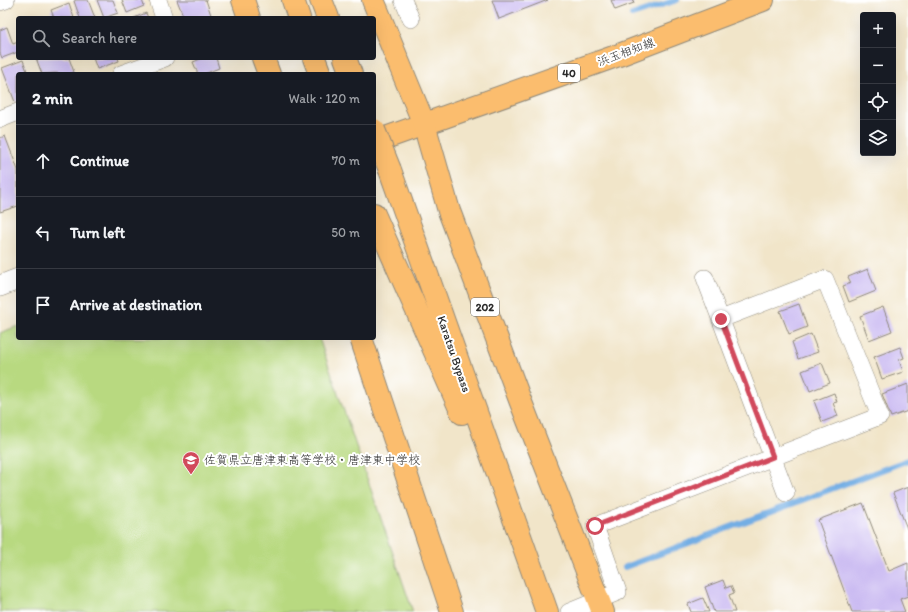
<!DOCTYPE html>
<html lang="en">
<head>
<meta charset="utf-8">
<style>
  :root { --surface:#171b24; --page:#242831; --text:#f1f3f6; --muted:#9ea1a6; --line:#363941 }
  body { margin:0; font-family:Itim,"Klee One",sans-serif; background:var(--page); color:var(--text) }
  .controls { position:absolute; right:12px; top:12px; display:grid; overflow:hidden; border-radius:4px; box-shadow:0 4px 16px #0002 }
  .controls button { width:36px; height:36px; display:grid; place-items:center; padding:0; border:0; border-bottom:1px solid var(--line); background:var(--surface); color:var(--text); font:20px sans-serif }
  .stop { position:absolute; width:12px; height:12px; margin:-9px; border:3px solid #d1495b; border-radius:50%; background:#fff }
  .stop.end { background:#d1495b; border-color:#fff; box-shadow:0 1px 4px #0008 }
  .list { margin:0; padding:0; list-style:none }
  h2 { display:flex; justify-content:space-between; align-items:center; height:52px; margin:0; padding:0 16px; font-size:17px }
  h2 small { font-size:13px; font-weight:400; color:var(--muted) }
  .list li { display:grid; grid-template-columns:26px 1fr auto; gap:12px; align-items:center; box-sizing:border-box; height:72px; padding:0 16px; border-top:1px solid var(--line) }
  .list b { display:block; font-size:15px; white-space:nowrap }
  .list em { font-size:13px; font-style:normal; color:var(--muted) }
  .icon { flex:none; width:22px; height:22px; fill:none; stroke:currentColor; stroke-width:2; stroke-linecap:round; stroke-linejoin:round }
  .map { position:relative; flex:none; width:908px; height:612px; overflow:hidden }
  .search { position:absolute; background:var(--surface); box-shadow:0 4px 16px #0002; left:16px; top:16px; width:360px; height:44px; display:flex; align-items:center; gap:10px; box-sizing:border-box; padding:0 14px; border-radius:4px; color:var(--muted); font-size:15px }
  .panel { position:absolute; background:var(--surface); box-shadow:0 4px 16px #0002; left:16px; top:72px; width:360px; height:268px; border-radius:4px }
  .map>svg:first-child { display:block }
  .grass { fill:#b8d980; stroke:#728256 }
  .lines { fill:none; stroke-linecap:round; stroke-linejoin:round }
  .stream { stroke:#73aee4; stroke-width:6 }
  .building { fill:#c8b7f1 }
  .minor-casing { stroke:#8e887a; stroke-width:18 }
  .tertiary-casing { stroke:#8e887a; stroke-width:22 }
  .primary-casing { stroke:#8e887a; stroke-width:24 }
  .trunk-casing { stroke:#8e887a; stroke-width:24 }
  .minor { stroke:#fff; stroke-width:17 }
  .tertiary { stroke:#fff; stroke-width:21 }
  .primary { stroke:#fbbd6e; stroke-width:22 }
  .trunk { stroke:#fbbd6e; stroke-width:22 }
  .trunk-bridge-casing { stroke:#8e887a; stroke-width:24; stroke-linecap:butt }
  .trunk-bridge { stroke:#fbbd6e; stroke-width:22 }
  .route { stroke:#d1495b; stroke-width:5 }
  .labels { text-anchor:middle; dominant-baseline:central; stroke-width:4; stroke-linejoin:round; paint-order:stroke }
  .shield { fill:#fff; stroke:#6b6b6b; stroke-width:1 }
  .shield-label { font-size:11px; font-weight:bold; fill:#2b2b2b }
  .street-label { font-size:12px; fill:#2b2b2b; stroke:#fff }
  .poi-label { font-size:12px; fill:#2b2b2b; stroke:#fff; text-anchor:start }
</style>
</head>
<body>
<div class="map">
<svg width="908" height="612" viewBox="0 0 908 612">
  <rect width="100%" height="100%" fill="#fff"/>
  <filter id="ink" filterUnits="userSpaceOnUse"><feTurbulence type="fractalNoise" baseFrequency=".025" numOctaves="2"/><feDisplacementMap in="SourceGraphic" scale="8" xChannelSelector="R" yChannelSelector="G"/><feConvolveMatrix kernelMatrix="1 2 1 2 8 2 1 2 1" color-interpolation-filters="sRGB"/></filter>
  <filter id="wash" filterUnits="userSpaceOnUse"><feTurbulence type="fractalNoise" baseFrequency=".012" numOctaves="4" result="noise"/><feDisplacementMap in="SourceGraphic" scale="16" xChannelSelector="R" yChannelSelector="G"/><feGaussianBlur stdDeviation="0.9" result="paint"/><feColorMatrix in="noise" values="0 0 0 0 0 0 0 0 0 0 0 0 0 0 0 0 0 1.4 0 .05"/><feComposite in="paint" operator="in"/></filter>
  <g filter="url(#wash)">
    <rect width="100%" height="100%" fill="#f1e5c9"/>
    <polygon class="grass" points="18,326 18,338 319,338 413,612 0,612 0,333"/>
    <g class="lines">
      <g class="stream">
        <polyline points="632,15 677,0"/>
        <polyline points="625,567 908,460"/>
      </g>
    </g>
    <g id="blocks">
      <g class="building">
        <polygon points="76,0 88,0 95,18 80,18 74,1"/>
        <polygon points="97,0 113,0 118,13 104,18"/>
        <polygon points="122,0 142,0 144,6 127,13"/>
        <polygon points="177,0 206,0 212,18 184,18"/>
        <polygon points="492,0 548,0 499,19"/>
        <polygon points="611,0 633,0 634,3 615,10"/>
        <polygon points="69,3 74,18 54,18 51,10"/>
        <polygon points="146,13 148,18 134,18"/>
        <polygon points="7,27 13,44 18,42 18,52 2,58 0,53 0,30"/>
        <polygon points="36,58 69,58 74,72 69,74 55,73 42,74"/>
        <polygon points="93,58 118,58 119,61 97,69"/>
        <polygon points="203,58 216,58 219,68 204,74 198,74 193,62"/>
        <polygon points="23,60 28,74 18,74 18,101 15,102 2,68"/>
        <polygon points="5,136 18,170 18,206 0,212 0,138"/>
        <polygon points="868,269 876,291 849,302 843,286 851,283 848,277"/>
        <polygon points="799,304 807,327 789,334 780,311"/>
        <polygon points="883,307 892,331 869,340 860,316"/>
        <polygon points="811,334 818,352 798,359 792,342"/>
        <polygon points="900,347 904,358 899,360 903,372 882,379 874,357"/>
        <polygon points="822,363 830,383 810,391 802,371"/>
        <polygon points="908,384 908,411 891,417 882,394"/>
        <polygon points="834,393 837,402 833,403 838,416 822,422 814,401"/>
        <polygon points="908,487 908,531 893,493"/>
        <polygon points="863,503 889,571 908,563 908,596 900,599 905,612 852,612 818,520"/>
        <polygon points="723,580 726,588 731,586 734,593 729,595 735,612 714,612 705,587"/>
        <polygon points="703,598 709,612 691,612 688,604"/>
      </g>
    </g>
  </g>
  <g filter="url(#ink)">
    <use href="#blocks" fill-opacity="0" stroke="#8e887a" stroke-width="1"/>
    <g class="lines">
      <g class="minor-casing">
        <g id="minor">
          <polyline points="158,0 164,18"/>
          <polyline points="403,0 411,19"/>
          <polyline points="0,2 6,0"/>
          <polyline points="121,74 165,58"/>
          <polyline points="0,119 18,112"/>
          <polyline points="705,278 786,493"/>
          <polyline points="569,612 618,592 595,526 880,416 825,279 721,319"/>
        </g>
      </g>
      <g class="tertiary-casing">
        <polyline id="tertiary" points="0,286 18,279"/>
      </g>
      <g class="primary-casing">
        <polyline id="primary" points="374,142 619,55 763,0"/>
      </g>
      <g class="trunk-casing">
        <g id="trunk">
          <polyline points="243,0 249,18"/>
          <polyline points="293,0 299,18"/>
          <polyline points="321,0 328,18"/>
          <polyline points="373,0 424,124 449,211 520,400 603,612"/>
          <polyline points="263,58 269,74"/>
          <polyline points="314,58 320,74"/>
          <polyline points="345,58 351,74"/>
          <polyline points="390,170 547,612"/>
          <polyline points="374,214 462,413"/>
          <polyline points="361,338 452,612"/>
        </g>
      </g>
      <use href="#minor" class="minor"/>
      <use href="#tertiary" class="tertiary"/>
      <use href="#primary" class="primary"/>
      <use href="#trunk" class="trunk"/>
      <g class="trunk-bridge-casing">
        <polyline id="trunk-bridge" points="374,130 390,170"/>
      </g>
      <use href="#trunk-bridge" class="trunk-bridge"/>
    </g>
  </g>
  <g class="lines" filter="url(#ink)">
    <polyline class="route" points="595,526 773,457 721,319"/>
  </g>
  <defs>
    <g id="school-pin" transform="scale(0.9)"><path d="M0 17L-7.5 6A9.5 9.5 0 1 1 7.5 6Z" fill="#d1495b" stroke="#fff"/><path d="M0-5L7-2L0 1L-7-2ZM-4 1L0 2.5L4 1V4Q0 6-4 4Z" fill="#fff"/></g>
  </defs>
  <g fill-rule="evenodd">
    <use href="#school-pin" x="191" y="460"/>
  </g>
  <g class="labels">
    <g class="shield">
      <rect x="558" y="64" width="22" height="18" rx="3"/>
      <rect x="471" y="298" width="28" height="18" rx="3"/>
    </g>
    <g class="shield-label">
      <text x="569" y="73">40</text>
      <text x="485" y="307">202</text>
    </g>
    <g class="street-label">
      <text transform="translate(626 52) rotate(-20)">浜玉相知線</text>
      <text transform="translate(454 354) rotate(71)">Karatsu Bypass</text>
    </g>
    <g class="poi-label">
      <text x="204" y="460">佐賀県立唐津東高等学校・唐津東中学校</text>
    </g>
  </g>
</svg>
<div class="controls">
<button>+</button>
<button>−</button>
<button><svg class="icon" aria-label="locate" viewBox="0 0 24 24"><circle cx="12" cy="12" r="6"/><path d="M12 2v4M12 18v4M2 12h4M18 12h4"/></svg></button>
<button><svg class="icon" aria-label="layers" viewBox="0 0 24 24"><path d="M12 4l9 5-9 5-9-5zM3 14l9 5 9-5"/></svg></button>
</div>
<div class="stop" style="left:595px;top:526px"></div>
<div class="stop end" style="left:721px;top:319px"></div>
<div class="search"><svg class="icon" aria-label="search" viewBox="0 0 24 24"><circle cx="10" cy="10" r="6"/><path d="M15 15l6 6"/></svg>Search here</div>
<section class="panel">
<h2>2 min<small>Walk · 120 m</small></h2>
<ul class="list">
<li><svg class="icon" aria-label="ahead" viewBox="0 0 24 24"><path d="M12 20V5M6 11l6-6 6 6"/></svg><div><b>Continue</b></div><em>70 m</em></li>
<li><svg class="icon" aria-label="left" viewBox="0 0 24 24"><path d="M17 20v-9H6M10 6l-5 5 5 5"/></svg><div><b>Turn left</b></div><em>50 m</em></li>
<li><svg class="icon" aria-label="arrive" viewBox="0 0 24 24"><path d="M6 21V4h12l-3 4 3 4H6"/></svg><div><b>Arrive at destination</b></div></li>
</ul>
</section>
</div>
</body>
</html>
